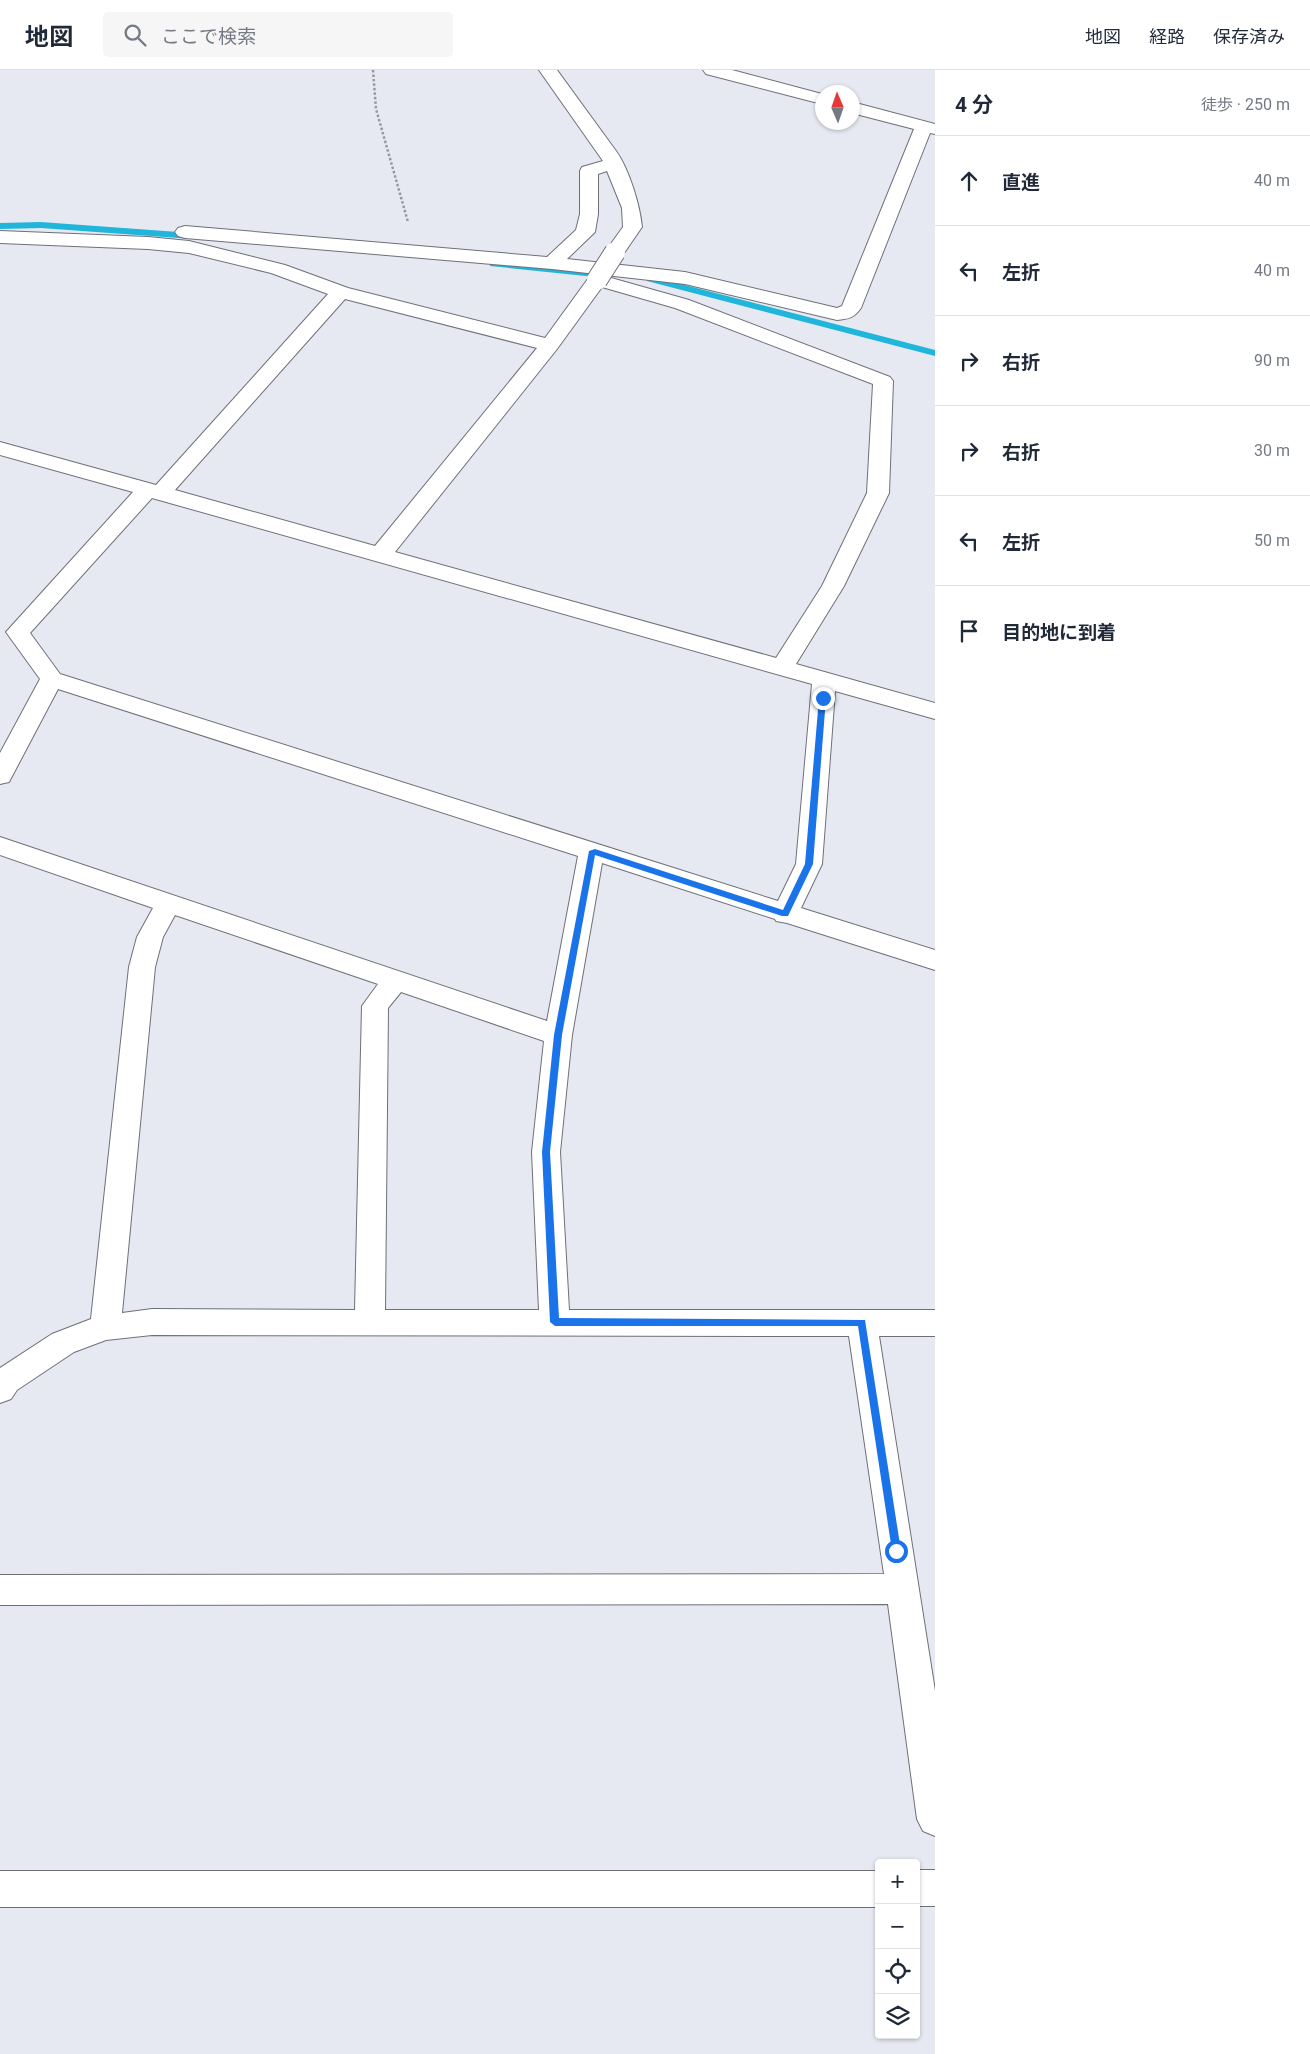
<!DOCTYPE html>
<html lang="ja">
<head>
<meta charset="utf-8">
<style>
  :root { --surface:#fff; --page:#f6f6f7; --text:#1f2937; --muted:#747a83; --line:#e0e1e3 }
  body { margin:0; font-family:Roboto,"Noto Sans JP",sans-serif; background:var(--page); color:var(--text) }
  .controls { position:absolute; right:15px; bottom:15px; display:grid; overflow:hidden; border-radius:5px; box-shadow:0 1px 4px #0004 }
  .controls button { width:45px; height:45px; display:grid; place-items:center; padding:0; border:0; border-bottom:1px solid var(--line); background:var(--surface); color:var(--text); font:25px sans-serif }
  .compass { position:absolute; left:815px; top:15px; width:45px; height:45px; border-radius:50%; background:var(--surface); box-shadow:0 1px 4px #0004; rotate:358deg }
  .stop { position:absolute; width:15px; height:15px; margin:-11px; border:4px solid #1a73e8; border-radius:50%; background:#fff }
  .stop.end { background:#1a73e8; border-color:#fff; box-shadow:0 1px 5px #0008 }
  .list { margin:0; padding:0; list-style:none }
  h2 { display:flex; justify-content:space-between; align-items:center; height:65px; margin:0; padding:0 20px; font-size:21px }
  h2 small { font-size:16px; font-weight:400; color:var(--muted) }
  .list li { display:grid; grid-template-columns:32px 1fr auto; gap:15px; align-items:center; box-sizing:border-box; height:90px; padding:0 20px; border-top:1px solid var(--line) }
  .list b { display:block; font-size:19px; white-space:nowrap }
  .list em { font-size:16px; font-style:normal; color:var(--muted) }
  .icon { flex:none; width:28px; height:28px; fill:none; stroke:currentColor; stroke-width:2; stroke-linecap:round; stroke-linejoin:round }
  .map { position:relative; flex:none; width:935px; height:1984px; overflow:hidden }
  header { display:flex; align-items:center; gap:30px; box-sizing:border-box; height:70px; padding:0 25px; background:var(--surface); border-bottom:1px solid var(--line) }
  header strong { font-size:24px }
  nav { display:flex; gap:28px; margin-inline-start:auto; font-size:18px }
  .search { width:350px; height:45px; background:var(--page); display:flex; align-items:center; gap:12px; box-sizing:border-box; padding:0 18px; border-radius:5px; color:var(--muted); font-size:19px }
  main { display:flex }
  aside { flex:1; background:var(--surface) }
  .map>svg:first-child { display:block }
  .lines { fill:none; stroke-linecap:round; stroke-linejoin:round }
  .stream { fill:#20b5da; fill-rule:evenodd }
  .minor-casing { stroke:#6e7078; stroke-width:2 }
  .path { stroke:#9899a0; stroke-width:2.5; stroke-dasharray:2.5 2; stroke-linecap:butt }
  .minor { fill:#fff; fill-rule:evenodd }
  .minor-bridge-casing { stroke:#6e7078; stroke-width:22; stroke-linecap:butt }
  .minor-bridge { stroke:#fff; stroke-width:20 }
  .route { fill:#1a73e8 }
</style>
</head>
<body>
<header>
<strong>地図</strong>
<div class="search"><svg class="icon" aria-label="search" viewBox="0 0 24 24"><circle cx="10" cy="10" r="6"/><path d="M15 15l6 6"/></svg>ここで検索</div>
<nav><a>地図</a><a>経路</a><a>保存済み</a></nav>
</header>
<main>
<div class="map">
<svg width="935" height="1984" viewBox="0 0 935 1984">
  <rect width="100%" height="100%" fill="#e7e9f2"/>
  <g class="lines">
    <g class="stream">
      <polygon points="41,152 192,163 196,166 192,169 41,158 0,159 0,153"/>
      <polygon points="493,191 605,202 609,205 605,208 490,196 490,192"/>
      <polygon points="650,206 935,280 935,286 647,211 647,207"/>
    </g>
    <g class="minor-casing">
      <g id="minor">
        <path d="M539,0H557L616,81C629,99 640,135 642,157L622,186L615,188L608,186L605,182L623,157L622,138L607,101L598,104V144L595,162L567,189L685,202L837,238L842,236L914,59L852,43V32L935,54V64L930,63L861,238C854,248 848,249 837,250L685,214L552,199L185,168L178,166L175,162L178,158L185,156L547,187L576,160L580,144V101L582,97L603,91Z"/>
        <polygon points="703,0 732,0 822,24 822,34 706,4"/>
        <path d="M0,161L148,167L189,171L285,195L348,218L545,268L590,206L597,204L689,230L890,307L893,311L889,423L844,516L796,594L935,633V649L835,621L822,794L801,838L935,880V900L787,853L776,851L775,849L602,793L572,965L560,1082L569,1240H935V1266H879L935,1621V1766L923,1761L917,1749L888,1534L0,1535V1505L884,1504L849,1266L152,1265L106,1270L74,1282L17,1320L11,1329L0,1333V1298L52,1264L91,1249L129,897L137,867L153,838L0,785V767L547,951L578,786L58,619L9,712L0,714V683L40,609L6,562L133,422L0,385V372L156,415L328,224L271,203L189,183L148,179L0,173ZM602,217L675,238L873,314L867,423L822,516L776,588L395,482L557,279ZM345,229L537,278L375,476L175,420ZM152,428L812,614L796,794L778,831L60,604L30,563ZM175,845L378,914L362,936L355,1240L152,1239L122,1243L155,897L163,867ZM401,922L544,971L532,1082L539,1240H385L388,938Z"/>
        <rect x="916" y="1800" width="19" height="36"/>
        <rect x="0" y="1801" width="879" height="36"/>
      </g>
    </g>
    <polyline class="path" points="373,0 376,39 408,152"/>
    <use href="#minor" class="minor"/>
    <g class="minor-bridge-casing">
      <polyline id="minor-bridge" points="597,210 615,182"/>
    </g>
    <use href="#minor-bridge" class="minor-bridge"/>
  </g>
  <polygon class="route" points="823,625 826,628 813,794 788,846 782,846 595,785 562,965 550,1082 559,1248 865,1250 901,1481 896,1485 892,1481 858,1256 555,1256 550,1252 542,1082 554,965 589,781 595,779 783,840 805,794 819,628"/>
</svg>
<div class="controls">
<button>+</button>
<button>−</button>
<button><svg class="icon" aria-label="locate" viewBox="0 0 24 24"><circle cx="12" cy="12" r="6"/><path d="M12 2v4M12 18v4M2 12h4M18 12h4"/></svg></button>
<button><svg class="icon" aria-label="layers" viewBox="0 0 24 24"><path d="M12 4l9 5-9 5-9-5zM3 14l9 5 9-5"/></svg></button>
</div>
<svg class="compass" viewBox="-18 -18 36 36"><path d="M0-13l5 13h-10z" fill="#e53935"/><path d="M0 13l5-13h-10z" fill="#747a83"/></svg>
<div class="stop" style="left:896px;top:1481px"></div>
<div class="stop end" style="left:823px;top:628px"></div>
</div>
<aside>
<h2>4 分<small>徒歩 · 250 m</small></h2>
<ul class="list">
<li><svg class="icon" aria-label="ahead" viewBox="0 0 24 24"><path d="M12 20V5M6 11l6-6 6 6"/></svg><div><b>直進</b></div><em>40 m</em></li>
<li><svg class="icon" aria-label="left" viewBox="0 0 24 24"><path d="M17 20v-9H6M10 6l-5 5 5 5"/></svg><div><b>左折</b></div><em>40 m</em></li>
<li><svg class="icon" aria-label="right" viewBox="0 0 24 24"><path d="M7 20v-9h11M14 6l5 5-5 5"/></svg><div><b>右折</b></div><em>90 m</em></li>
<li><svg class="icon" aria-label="right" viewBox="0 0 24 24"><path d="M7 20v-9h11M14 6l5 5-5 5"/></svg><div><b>右折</b></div><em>30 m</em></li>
<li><svg class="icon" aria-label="left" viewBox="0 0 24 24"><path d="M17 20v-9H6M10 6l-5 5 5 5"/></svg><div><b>左折</b></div><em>50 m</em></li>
<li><svg class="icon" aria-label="arrive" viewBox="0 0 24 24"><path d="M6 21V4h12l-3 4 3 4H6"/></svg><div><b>目的地に到着</b></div></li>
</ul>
</aside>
</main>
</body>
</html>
